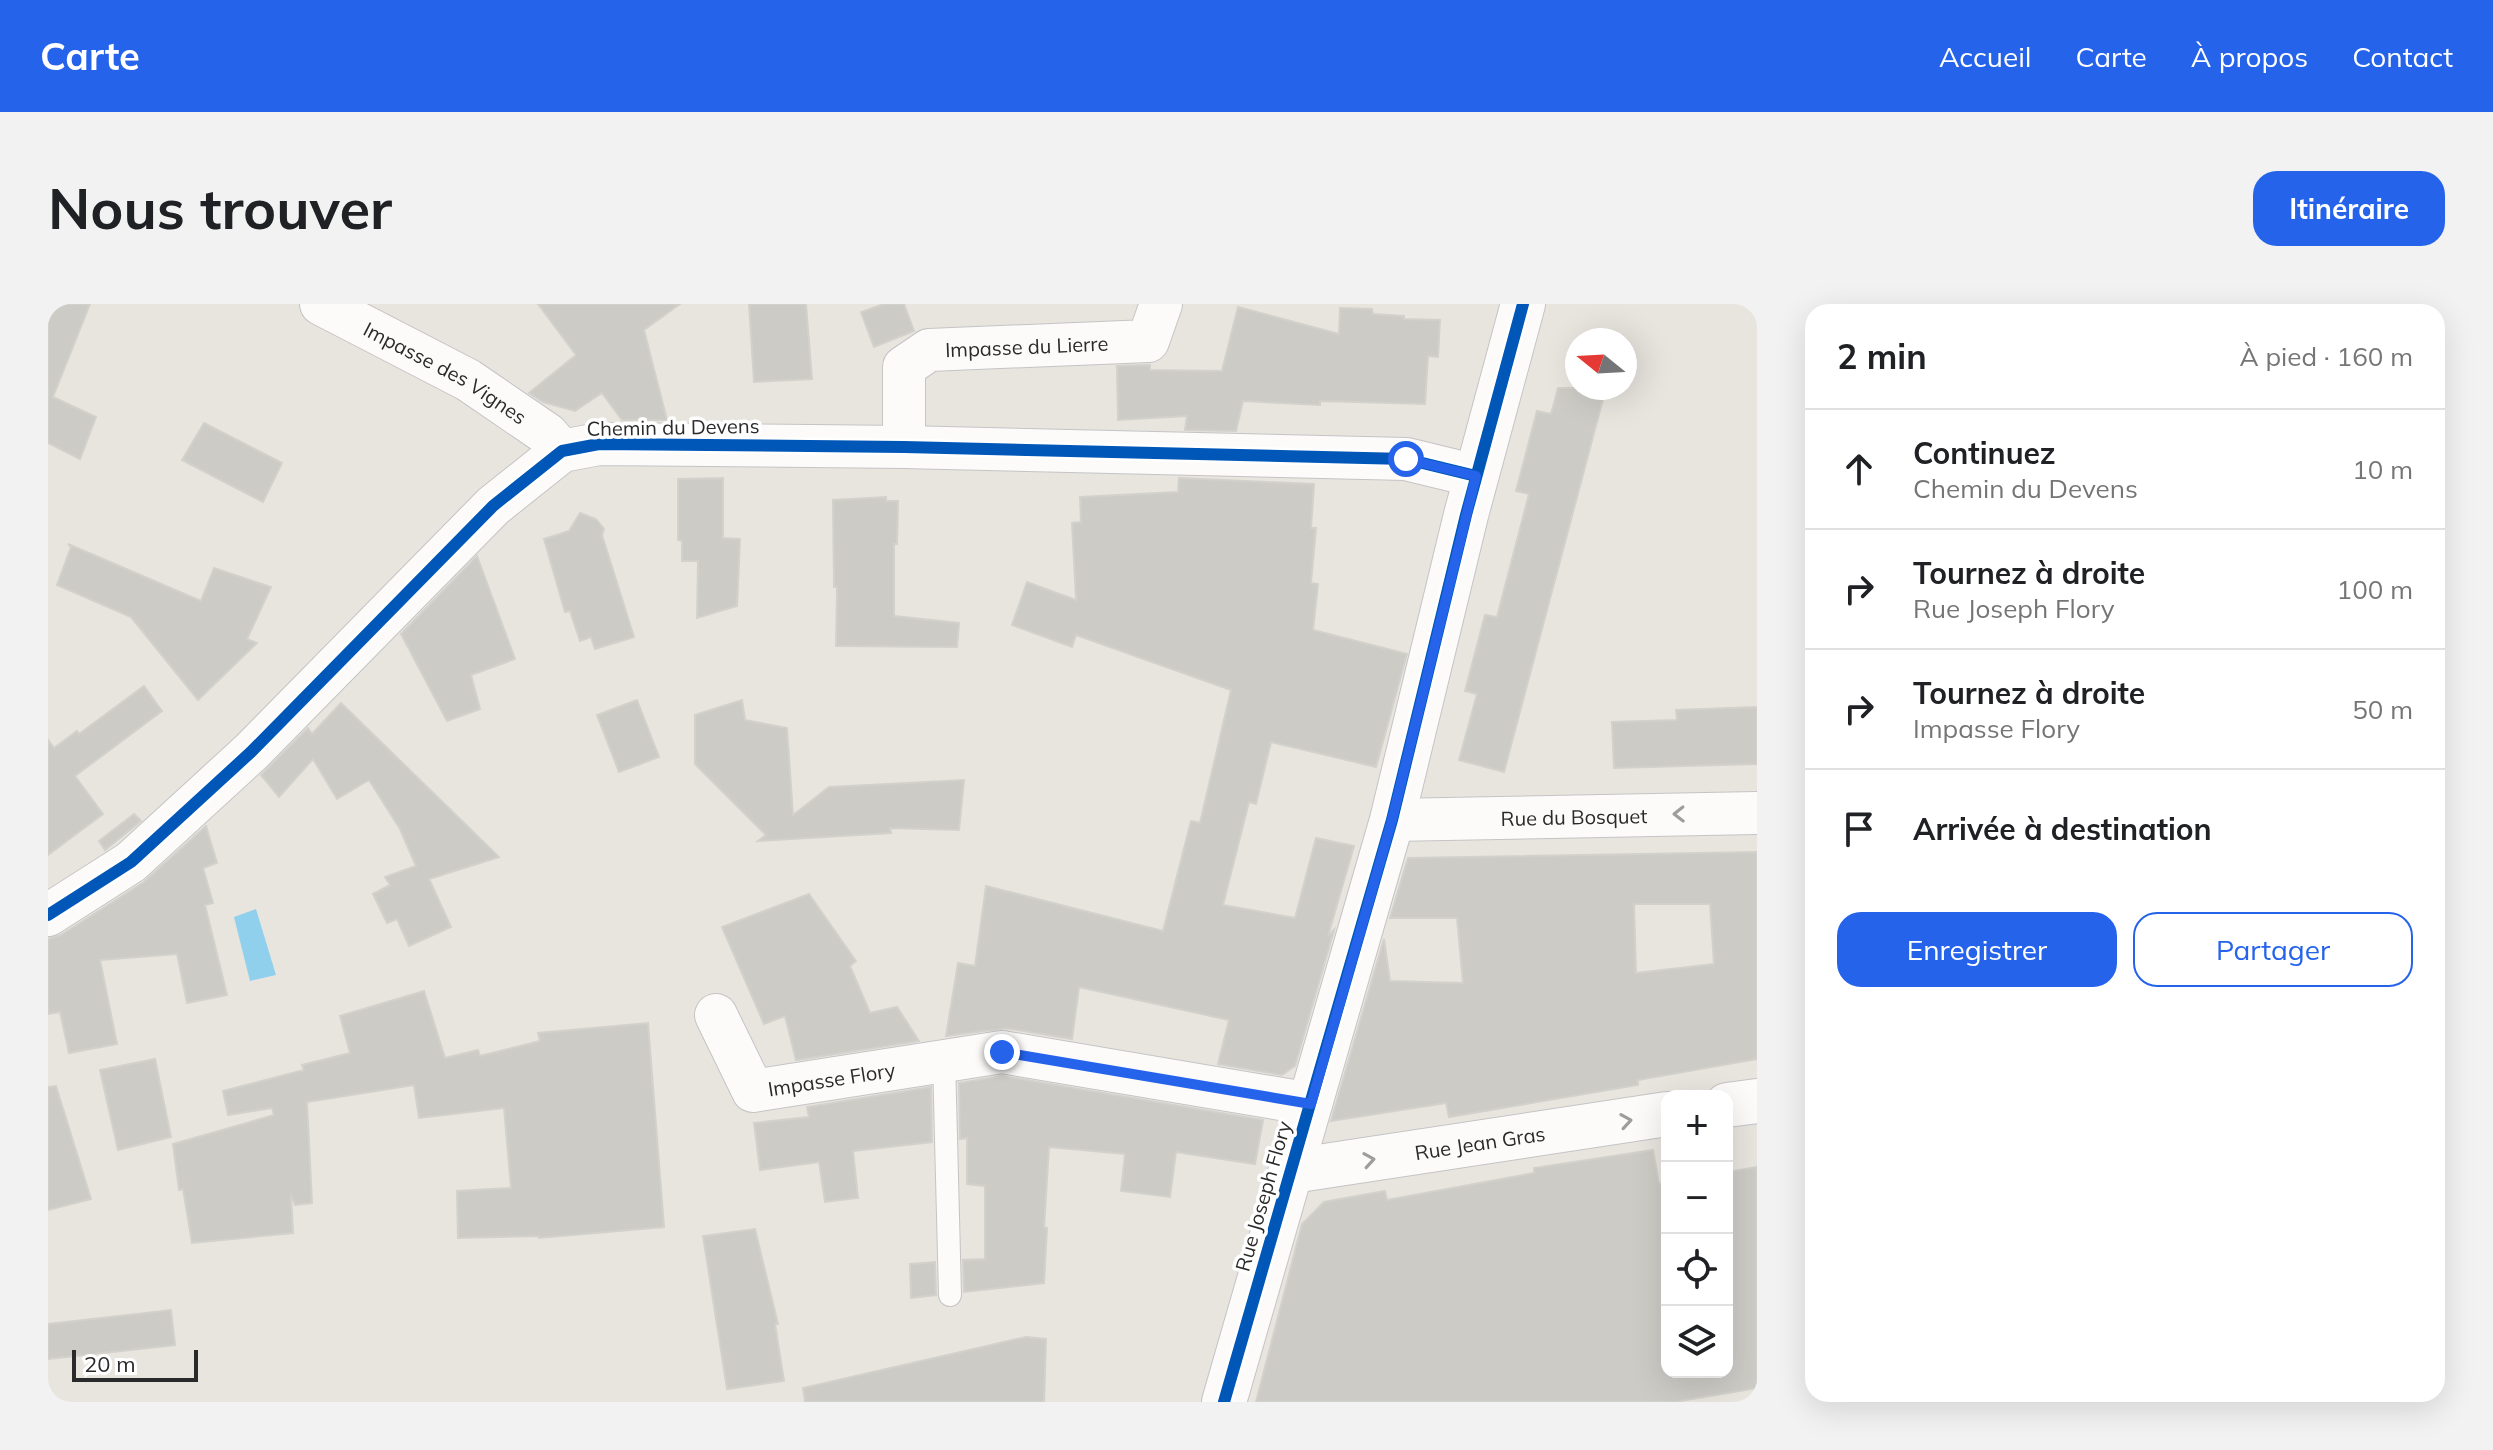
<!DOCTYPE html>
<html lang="fr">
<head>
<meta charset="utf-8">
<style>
  :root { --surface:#fff; --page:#f2f2f2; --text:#202124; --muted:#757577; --line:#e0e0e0; --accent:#2563eb }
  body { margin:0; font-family:Mulish,sans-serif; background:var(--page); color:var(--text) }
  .controls { position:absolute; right:24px; bottom:24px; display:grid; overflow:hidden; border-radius:16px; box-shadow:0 8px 32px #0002 }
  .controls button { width:72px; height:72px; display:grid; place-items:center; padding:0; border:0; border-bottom:2px solid var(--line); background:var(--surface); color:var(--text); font:40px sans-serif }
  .compass { position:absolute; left:1517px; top:24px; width:72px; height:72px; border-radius:50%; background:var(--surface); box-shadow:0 8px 32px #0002; rotate:288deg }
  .scale { position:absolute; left:24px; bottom:20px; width:126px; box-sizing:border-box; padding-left:8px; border:4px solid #2a2a2a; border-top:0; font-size:22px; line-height:28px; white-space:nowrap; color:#2a2a2a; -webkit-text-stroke:6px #fff; paint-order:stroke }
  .stop { position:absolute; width:24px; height:24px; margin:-18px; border:6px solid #2563eb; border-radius:50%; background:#fff }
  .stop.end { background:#2563eb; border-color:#fff; box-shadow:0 2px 8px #0008 }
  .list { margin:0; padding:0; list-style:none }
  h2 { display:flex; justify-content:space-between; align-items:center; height:104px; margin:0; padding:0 32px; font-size:34px }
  h2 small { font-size:26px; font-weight:400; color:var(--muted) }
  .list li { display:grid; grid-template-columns:52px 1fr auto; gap:24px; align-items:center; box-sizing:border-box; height:120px; padding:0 32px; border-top:2px solid var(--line) }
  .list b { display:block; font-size:30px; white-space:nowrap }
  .list p { margin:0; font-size:26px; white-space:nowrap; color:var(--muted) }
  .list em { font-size:26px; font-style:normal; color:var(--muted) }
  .actions { display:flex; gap:16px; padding:24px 32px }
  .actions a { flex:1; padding:18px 0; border:2px solid var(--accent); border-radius:24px; text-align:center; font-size:28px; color:var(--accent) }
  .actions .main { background:var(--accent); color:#fff }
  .icon { flex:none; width:44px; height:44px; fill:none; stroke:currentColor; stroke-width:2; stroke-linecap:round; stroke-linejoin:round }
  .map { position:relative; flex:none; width:1709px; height:1098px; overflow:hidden; border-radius:24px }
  header { display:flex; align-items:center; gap:48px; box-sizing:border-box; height:112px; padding:0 40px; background:var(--accent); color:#fff }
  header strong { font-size:38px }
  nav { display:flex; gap:44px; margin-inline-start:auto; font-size:28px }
  .intro { display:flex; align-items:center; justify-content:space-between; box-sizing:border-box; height:192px; padding:0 48px }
  h1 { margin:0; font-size:56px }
  .button { padding:20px 36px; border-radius:24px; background:var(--accent); color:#fff; font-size:28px; font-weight:700 }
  main { display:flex; gap:48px; padding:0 48px }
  aside { flex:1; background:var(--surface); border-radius:24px; box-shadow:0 8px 32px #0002 }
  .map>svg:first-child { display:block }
  .water { fill:#90d0ec }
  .building { fill:#cdcbc6; stroke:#d3d1cb; stroke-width:2; fill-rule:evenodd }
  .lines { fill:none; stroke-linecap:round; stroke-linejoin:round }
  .lane-casing { stroke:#c5c4c5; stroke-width:24 }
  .street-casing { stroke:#c5c4c5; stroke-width:44 }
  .secondary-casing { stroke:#c5c4c5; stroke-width:46 }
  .lane { stroke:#fcfbfa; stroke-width:22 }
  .street { stroke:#fcfbfa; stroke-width:42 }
  .secondary { stroke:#fcfbfa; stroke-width:44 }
  .cycleway-casing { stroke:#fff; stroke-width:17 }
  .cycleway { stroke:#0057b8; stroke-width:12 }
  .oneway { stroke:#9e9d9c }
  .route { stroke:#2563eb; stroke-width:10 }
  .labels { text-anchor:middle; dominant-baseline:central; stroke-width:7; stroke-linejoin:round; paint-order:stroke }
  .street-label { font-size:20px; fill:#2a2a2a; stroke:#fff }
</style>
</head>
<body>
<header>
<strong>Carte</strong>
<nav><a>Accueil</a><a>Carte</a><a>À propos</a><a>Contact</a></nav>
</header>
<div class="intro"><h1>Nous trouver</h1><a class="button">Itinéraire</a></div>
<main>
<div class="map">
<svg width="1709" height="1098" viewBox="0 0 1709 1098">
  <rect width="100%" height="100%" fill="#e8e5df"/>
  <polygon class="water" points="208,605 228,671 202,677 186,613"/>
  <g class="building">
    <polygon points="0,0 42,0 5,93 48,113 32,155 0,139"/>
    <polygon points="490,0 632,0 596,26 619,116 574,116 554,89 527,107 495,98 481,89 528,51"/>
    <polygon points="701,0 758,0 764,75 706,78"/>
    <polygon points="836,0 856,0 866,27 826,43 813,8"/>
    <polygon points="1190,3 1291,30 1292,4 1324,5 1325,10 1356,12 1356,15 1392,16 1390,53 1380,52 1377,100 1272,97 1272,101 1195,97 1188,127 1137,126 1139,112 1070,116 1069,62 1102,61 1102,66 1174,67"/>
    <polygon points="1510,84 1558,84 1456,468 1411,456 1429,390 1417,387 1437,311 1449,313 1481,190 1468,187 1489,107 1503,110"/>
    <polygon points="156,119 234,159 215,198 134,156"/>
    <polygon points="675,174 675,234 692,235 689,302 649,314 650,257 634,257 634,237 630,236 630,175"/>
    <polygon points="1131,174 1266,180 1263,224 1268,224 1263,279 1270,280 1265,326 1359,350 1328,463 1223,438 1208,500 1201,498 1175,601 1247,614 1268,534 1306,542 1280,632 1286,626 1247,762 1234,771 1170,760 1181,716 1031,683 1024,735 958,724 898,732 910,659 927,662 938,582 1115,627 1143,517 1152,519 1183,386 1028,331 1024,343 964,321 979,278 1028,296 1024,219 1033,218 1032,193 1130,188"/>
    <polygon points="838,193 838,197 850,197 849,240 846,240 846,312 911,319 909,343 788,342 789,283 786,283 785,196"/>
    <polygon points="532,209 548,215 556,225 554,231 586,333 547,345 543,333 532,337 522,307 517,308 496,235 521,227"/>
    <polygon points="20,240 153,297 166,264 223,283 199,335 209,339 150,396 83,313 9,281 23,243"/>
    <polygon points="429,252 467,355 423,371 432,405 399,417 353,330"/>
    <polygon points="96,382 114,407 27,472 55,510 0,551 0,436 6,444 29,427 31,430"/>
    <polygon points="589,396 611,453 571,468 549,411"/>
    <polygon points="694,396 697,416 739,424 745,511 781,483 916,476 911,526 842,524 843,529 710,537 718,531 647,460 647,411"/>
    <polygon points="293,399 451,553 381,575 403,623 361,642 349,615 339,619 325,590 342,581 337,573 368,562 352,525 321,476 289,495 265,455 231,493 213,471 260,424 264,430"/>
    <polygon points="1709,403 1709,460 1566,464 1564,418 1629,416 1628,406"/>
    <polygon points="86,510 93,517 57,546 51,537"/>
    <polygon points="158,522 169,559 155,564 165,599 157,601 179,691 139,699 129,650 52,656 69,740 21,749 12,708 0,710 0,635 13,631 96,578"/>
    <path d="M1709,548V755L1590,776V781L1401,813L1398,799L1283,817L1336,635L1342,677L1415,679L1409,614H1342L1360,554ZM1586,600H1662L1666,660L1588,669Z"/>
    <polygon points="761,590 808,657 802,662 822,709 849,703 871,737 748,756 737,712 716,720 674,623"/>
    <polygon points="376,687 397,754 430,746 432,752 492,737 490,729 600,719 616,923 491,934 491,932 410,934 409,887 463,884 456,804 371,814 366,781 259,798 264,899 247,901 243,890 245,929 144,939 135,885 131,886 125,840 226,811 224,804 180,811 175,787 256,766 254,761 302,749 292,712"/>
    <polygon points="107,755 123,833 70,846 52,766"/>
    <polygon points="954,772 1215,816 1207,860 1128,848 1122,893 1073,887 1077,850 1001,843 996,923 999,924 996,979 916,988 915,956 937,955 937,882 919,880 919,834 912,835 911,779"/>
    <polygon points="8,782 43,895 0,906 0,783"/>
    <polygon points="883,783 884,838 805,847 810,894 777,898 771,858 712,866 706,819 761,813 759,803"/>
    <polygon points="1605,846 1611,880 1619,878 1619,1068 1679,1068 1679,868 1709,863 1709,1084 1626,1098 1208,1098 1254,920 1276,898 1337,887 1339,896 1486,869 1486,864"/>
    <polygon points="707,925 730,1020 727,1020 736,1077 679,1085 655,932"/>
    <polygon points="887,958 888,991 863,994 862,960"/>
    <polygon points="123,1006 127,1041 0,1055 0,1020"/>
    <polygon points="978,1033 998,1035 996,1098 757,1098 755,1084"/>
  </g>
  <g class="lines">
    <g class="lane-casing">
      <polyline id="lane" points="896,755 902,991"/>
    </g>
    <g class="street-casing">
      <g id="street">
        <path id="s1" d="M273,0L420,76L499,130L514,147"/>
        <path id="s2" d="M856,143V63L881,46L1100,37L1113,0"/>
        <path id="s3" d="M1344,516L1709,509"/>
        <polyline points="0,611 83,558 203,448 445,202 514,147 551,140 856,143 1358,155 1428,172"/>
        <path id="s4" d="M668,711L705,787L954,748L1263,800"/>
      </g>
    </g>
    <g class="secondary-casing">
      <g id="secondary">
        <polyline points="1679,801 1709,797"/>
        <path id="s5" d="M1244,867L1619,810"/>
        <polyline points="1176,1098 1344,516 1418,211 1475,0"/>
      </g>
    </g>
    <use href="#lane" class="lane"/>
    <use href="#street" class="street"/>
    <use href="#secondary" class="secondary"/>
    <g class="cycleway-casing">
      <g id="cycleway">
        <polyline points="0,611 83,558 203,448 445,202 514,147 551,140 856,143 1358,155 1428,172"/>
        <polyline points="1176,1098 1344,516 1418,211 1475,0"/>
      </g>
    </g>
    <use href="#cycleway" class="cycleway"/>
  </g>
  <defs><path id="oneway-chevron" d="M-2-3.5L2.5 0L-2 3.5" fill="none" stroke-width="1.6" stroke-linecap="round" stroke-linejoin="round" transform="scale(2)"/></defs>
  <g class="oneway">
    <use href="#oneway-chevron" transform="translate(1631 510) rotate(179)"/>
    <use href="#oneway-chevron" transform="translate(1578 817) rotate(-9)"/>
    <use href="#oneway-chevron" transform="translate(1321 856) rotate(-9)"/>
  </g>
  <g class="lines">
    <polyline class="route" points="954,748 1263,800 1344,516 1428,172 1358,155"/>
  </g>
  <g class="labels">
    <g class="street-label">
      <text stroke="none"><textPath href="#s2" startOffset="208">Impasse du Lierre</textPath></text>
      <text stroke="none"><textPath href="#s1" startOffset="142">Impasse des Vignes</textPath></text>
      <text transform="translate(625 123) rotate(-1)">Chemin du Devens</text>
      <text stroke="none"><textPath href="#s3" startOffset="182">Rue du Bosquet</textPath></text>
      <text stroke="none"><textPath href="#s4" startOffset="164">Impasse Flory</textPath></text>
      <text stroke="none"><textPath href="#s5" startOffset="190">Rue Jean Gras</textPath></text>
      <text transform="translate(1215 892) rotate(-74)">Rue Joseph Flory</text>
    </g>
  </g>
</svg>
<div class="controls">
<button>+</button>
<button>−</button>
<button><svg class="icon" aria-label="locate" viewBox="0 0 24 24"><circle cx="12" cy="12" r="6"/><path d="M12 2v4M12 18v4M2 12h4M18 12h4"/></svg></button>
<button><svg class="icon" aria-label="layers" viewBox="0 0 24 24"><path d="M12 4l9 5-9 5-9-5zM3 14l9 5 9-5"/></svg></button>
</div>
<svg class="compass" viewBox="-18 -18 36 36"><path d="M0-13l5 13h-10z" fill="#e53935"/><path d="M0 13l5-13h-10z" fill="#757577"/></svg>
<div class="scale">20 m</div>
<div class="stop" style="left:1358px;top:155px"></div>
<div class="stop end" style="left:954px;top:748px"></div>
</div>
<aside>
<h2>2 min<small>À pied · 160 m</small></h2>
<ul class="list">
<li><svg class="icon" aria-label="ahead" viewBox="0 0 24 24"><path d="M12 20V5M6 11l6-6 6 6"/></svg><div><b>Continuez</b><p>Chemin du Devens</p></div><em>10 m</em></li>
<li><svg class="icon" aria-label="right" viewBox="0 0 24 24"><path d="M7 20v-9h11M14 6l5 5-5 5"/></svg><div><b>Tournez à droite</b><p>Rue Joseph Flory</p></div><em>100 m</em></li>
<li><svg class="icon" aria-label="right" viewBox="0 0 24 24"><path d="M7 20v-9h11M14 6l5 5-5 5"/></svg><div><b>Tournez à droite</b><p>Impasse Flory</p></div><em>50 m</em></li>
<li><svg class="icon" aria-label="arrive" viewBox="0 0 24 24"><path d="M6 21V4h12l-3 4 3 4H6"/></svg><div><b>Arrivée à destination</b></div></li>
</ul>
<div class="actions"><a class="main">Enregistrer</a><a>Partager</a></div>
</aside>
</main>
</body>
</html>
